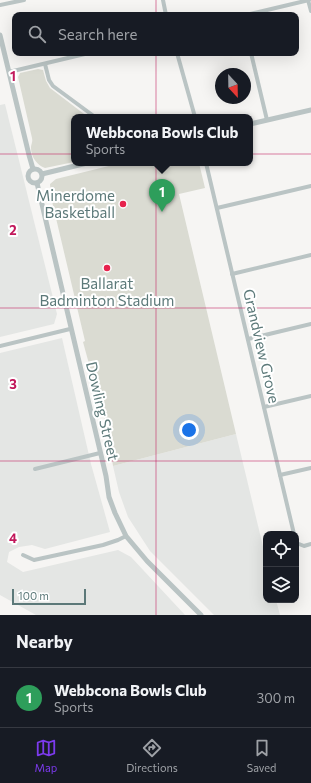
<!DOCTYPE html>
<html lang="en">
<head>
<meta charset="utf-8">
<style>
  :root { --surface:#171b24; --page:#242831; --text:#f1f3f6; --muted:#9ea1a6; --line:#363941; --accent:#7c3aed }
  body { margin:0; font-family:Commissioner,sans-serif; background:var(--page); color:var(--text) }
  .controls { position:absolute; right:12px; bottom:12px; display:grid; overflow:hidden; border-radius:8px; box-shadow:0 4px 16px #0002 }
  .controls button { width:36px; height:36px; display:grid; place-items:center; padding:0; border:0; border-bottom:1px solid var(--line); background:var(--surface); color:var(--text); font:20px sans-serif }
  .compass { position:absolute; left:215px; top:68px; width:36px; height:36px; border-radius:50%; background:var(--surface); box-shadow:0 4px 16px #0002; rotate:158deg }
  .scale { position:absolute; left:12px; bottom:10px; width:74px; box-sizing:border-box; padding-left:4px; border:2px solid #5c7979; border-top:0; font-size:11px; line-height:14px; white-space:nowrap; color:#5c7979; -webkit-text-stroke:3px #fff; paint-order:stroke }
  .you { position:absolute; left:189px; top:430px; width:14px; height:14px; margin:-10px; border:3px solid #fff; border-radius:50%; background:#1a73e8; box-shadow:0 0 0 6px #1a73e833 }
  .badge { display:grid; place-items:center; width:26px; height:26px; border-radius:50%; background:var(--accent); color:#fff; font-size:13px; font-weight:700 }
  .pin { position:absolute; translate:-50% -33px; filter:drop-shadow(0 1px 2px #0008) }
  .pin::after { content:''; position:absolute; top:21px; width:14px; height:12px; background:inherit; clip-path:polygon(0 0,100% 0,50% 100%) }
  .popup { position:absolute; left:71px; top:114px; width:182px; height:52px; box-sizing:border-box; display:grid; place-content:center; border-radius:8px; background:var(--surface); filter:drop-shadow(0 1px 3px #0005); font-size:13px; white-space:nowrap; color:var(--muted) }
  .popup b { font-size:15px; color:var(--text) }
  .popup::after { content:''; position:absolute; left:50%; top:100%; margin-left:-8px; border:8px solid transparent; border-top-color:var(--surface) }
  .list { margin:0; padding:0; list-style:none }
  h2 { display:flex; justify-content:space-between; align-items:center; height:52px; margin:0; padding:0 16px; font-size:17px }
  h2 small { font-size:13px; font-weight:400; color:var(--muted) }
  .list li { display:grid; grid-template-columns:26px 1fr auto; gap:12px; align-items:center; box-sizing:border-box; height:60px; padding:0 16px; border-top:1px solid var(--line) }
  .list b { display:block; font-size:15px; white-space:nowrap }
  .list p { margin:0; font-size:13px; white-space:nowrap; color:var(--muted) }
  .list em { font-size:13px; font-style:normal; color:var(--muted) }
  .icon { flex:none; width:22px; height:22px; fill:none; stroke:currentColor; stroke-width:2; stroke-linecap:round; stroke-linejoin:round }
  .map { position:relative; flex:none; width:311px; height:615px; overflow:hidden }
  .search { position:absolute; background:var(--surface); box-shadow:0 4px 16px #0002; left:12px; right:12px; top:12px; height:44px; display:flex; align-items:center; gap:10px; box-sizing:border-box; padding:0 14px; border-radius:8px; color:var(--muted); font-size:15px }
  .sheet { height:112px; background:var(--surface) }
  nav { display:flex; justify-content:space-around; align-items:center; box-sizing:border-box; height:56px; border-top:1px solid var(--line); background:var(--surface); font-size:11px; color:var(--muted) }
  nav a { display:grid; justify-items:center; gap:2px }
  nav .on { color:var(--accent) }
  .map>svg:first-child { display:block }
  .built { fill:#e4e6e4 }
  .green { fill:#dadbd2 }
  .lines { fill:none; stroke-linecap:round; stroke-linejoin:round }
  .minor { stroke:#bac4c4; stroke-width:4 }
  .tertiary { stroke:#bac4c4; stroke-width:5 }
  .grid { fill:none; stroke:#c2185b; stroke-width:1; stroke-opacity:0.55 }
  .poi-dot { fill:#e7224d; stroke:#fff; stroke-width:1.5 }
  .labels { text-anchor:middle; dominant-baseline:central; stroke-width:4; stroke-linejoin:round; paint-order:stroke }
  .poi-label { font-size:15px; fill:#5c7979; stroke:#fff; text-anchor:end }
  .street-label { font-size:15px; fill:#5c7979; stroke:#fff }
  .grid-label { font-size:13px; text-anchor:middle; font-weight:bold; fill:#c2185b; stroke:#fff; stroke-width:4; stroke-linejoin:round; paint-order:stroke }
</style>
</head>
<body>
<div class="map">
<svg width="311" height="615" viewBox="0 0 311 615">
  <rect width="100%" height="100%" fill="#f6f5f3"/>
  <g class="built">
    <polygon points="5,104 57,314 54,324 0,337 0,105"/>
    <polygon points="62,338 91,464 110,532 45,549 32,545 19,547 9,552 7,562 23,572 118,550 131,557 185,615 36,615 0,595 0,353"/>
    <polygon points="236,434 266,559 266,600 276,600 280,615 214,615 150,551 128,517 119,492 113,466"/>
  </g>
  <g class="green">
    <path d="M38,69L43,70L46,81L50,88L88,117H74V162L45,168C37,165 31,157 31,148C31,144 33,142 32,138L18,77L20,73Z"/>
    <path d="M121,163H199L205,188L179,194L236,434L113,466C108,424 94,383 83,342L85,341L51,197L50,184L56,179Z"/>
  </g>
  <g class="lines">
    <g class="minor">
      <polyline points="163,0 166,15"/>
      <polyline points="308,0 311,11"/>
      <polyline points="0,5 24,0"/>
      <polyline points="246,15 309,0"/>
      <polyline points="177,53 195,117"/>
      <polyline points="251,53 267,120"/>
      <polyline points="45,64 49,80 53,86 95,117"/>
      <polyline points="9,72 89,53"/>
      <polyline points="206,163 294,534"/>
      <polyline points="217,208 311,186"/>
      <polyline points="232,274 311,255"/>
      <polyline points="248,339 311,324"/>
      <polyline points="0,346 70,329"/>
      <polyline points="264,407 311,396"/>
      <polyline points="35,469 100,453"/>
      <polyline points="280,475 311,468"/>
      <polyline points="299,544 304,546 311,544"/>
      <polyline points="23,555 34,560 103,545 118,540 126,536"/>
    </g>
    <g class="tertiary">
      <polyline points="0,35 29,155 33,169"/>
      <polyline points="250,124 311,110"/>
      <circle cx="35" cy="176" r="7"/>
      <polyline points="42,174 87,163"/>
      <polyline points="37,183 106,476 109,497 115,513 126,536 147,561 201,615"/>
    </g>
  </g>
  <path class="grid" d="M156,0V15M156,53V615M0,154H311M0,308H311M0,461H311"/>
  <g class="poi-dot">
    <circle cx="123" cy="204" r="4"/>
    <circle cx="107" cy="268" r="4"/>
  </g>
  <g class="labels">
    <g class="poi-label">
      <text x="115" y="195">Minerdome<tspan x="115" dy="17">Basketball</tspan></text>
      <text x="107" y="283" text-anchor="middle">Ballarat<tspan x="107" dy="17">Badminton Stadium</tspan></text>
    </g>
    <g class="street-label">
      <text transform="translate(262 346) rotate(77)">Grandview Grove</text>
      <text transform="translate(103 411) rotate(77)">Dowling Street</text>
    </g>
  </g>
  <g class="grid-label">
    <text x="13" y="81">1</text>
    <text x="13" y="235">2</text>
    <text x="13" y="389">3</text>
    <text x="13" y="543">4</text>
  </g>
</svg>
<div class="controls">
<button><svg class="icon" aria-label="locate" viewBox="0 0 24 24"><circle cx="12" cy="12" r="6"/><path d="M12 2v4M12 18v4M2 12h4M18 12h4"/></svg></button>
<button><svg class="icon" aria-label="layers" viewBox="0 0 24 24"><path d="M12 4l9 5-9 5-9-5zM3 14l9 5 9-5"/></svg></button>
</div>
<svg class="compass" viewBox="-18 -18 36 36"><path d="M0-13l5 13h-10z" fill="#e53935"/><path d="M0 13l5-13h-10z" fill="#9ea1a6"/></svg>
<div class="scale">100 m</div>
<div class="you"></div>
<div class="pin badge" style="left:162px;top:212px;background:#2e9e5b">1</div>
<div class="popup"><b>Webbcona Bowls Club</b>Sports</div>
<div class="search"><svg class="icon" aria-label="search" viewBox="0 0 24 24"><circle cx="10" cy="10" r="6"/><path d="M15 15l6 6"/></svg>Search here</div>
</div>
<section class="sheet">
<h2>Nearby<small></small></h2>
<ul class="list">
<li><span class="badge" style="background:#2e9e5b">1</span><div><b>Webbcona Bowls Club</b><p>Sports</p></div><em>300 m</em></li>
</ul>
</section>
<nav>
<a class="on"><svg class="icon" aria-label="map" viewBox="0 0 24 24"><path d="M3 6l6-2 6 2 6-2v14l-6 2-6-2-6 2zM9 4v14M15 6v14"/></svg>Map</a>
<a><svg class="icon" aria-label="directions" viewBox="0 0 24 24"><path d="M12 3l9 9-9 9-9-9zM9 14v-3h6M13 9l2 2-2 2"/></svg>Directions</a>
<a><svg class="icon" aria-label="saved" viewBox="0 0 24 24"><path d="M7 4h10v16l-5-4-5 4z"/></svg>Saved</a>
</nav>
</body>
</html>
